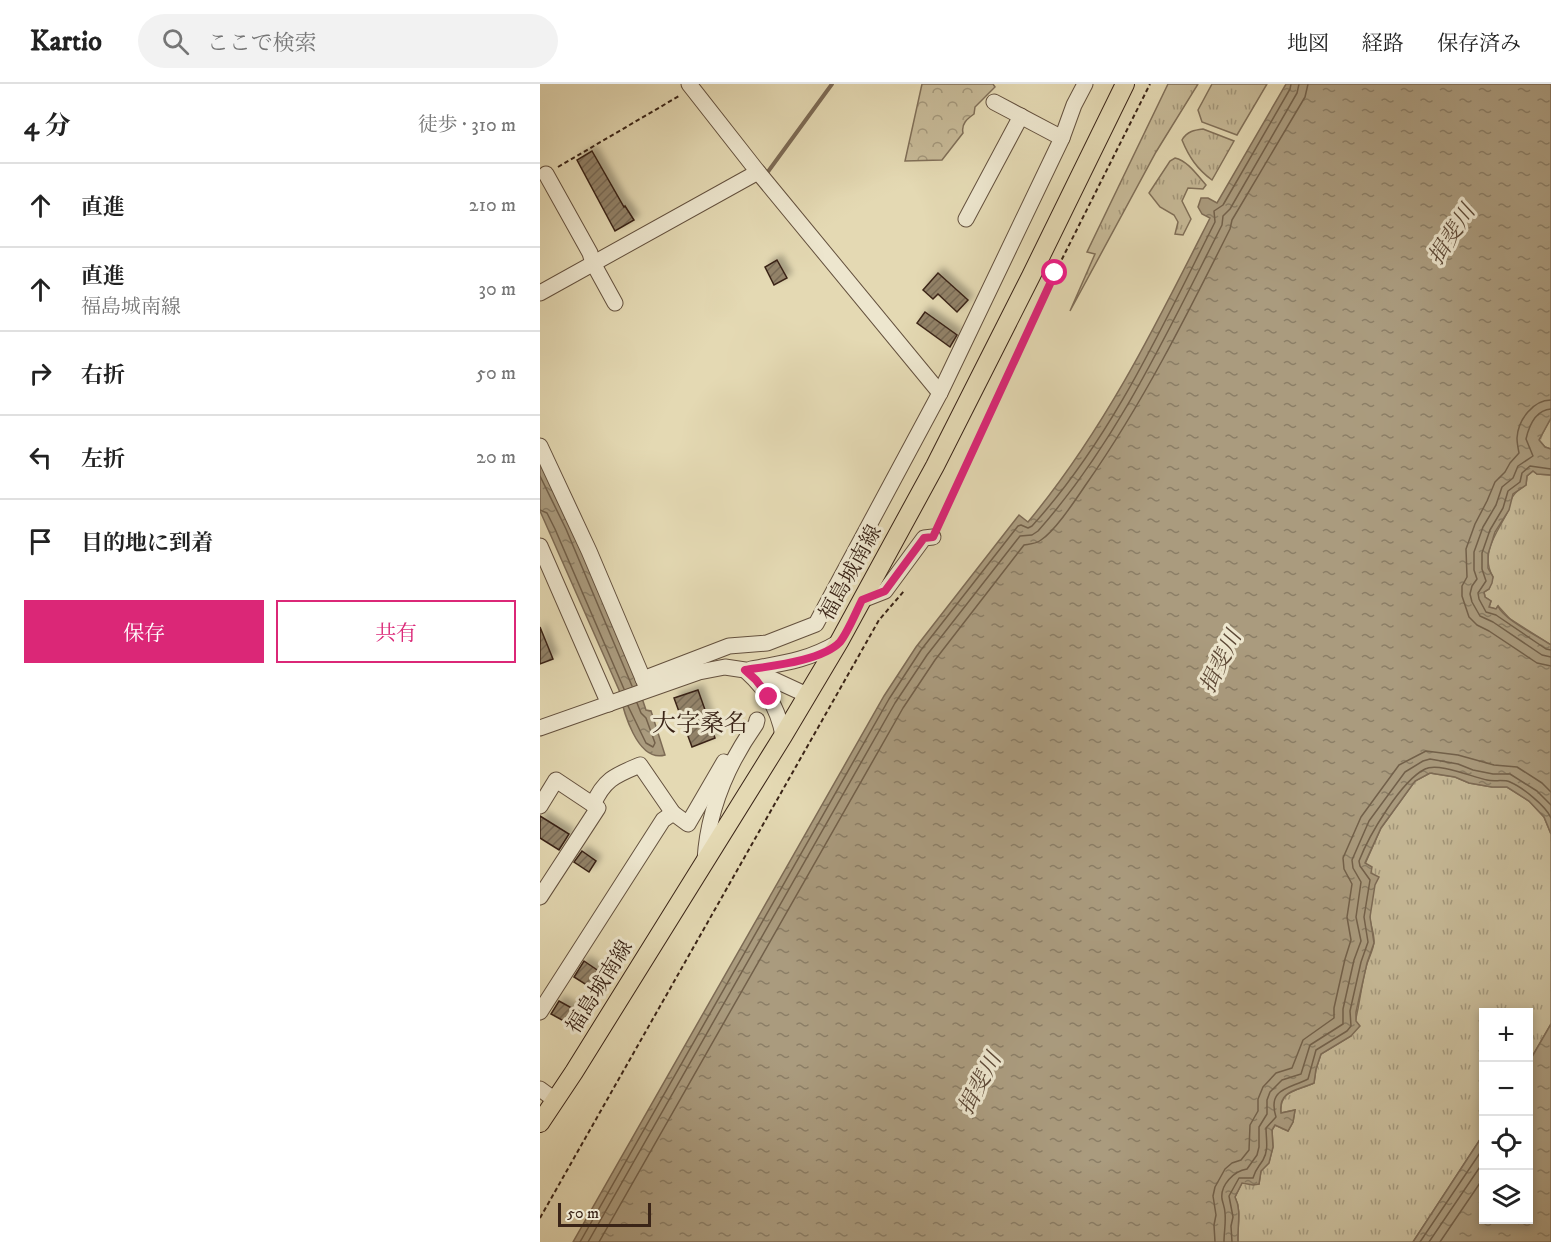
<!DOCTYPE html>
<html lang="ja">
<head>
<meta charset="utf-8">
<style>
  :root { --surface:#fff; --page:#f2f2f2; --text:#222; --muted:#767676; --line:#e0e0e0; --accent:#db2777 }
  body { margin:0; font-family:"IM FELL DW Pica","Noto Serif JP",serif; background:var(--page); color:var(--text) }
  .controls { position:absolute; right:18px; bottom:18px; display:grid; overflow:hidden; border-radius:0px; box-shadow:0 3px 9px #0003 }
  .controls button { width:54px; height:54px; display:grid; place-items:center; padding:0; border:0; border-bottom:2px solid var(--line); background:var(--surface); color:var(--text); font:30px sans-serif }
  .scale { position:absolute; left:18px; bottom:15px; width:93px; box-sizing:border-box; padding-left:6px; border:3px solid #3a2417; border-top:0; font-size:16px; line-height:21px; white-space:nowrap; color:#3a2417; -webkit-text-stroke:4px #ede6ce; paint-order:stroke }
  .stop { position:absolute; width:18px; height:18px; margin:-14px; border:4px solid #db2777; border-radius:50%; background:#fff }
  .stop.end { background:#db2777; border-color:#fff; box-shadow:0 2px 6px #0008 }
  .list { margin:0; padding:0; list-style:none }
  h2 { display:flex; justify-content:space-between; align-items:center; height:78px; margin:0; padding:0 24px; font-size:26px }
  h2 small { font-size:20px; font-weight:400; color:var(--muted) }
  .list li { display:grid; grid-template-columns:39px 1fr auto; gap:18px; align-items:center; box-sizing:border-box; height:84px; padding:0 24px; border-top:2px solid var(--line) }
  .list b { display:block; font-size:22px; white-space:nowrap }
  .list p { margin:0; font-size:20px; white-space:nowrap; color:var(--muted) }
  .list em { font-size:20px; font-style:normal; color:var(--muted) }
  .actions { display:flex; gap:12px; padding:18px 24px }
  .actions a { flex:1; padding:14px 0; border:2px solid var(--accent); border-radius:0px; text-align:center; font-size:21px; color:var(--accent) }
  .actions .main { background:var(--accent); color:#fff }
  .icon { flex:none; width:33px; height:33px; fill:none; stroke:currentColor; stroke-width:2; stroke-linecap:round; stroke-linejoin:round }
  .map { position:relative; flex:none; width:1011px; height:1158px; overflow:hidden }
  header { display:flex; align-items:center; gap:36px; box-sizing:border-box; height:84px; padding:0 30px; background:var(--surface); border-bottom:2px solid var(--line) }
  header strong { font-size:28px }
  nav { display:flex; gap:33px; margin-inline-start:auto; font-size:21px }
  .search { width:420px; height:54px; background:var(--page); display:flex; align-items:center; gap:15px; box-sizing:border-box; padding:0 21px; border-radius:33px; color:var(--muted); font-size:22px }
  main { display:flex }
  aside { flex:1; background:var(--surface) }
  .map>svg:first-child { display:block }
  .grass { fill:url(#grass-tufts); stroke:#806f58; stroke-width:1.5 }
  .forest { fill:url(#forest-crowns); stroke:#806f58; stroke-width:1.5 }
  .water { fill:url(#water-ripples); stroke:#7d6b55; stroke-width:1.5 }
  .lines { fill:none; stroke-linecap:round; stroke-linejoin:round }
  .shore { stroke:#72604a; stroke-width:1.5 }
  .stream { stroke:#7d6b55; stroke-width:4 }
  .building { fill:url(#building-hatch); stroke:#3a2417; stroke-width:1.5; filter:url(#shadow) }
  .minor-casing { stroke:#64513e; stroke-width:17 }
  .major-casing { stroke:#3a2417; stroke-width:20 }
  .path { stroke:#3a2417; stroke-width:2; stroke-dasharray:4.5 3; stroke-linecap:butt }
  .minor { stroke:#ede6ce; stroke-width:15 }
  .major { stroke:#e4d9b3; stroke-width:18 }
  .route { stroke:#db2777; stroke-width:8 }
  .labels { text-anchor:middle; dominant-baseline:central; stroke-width:6; stroke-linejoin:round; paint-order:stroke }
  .street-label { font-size:21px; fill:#3a2417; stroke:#ede6ce }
  .water-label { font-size:22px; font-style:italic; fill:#5c4836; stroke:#ede6ce }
  .quarter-label { font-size:24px; fill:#3a2417; stroke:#ede6ce }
</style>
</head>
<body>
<header>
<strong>Kartio</strong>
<div class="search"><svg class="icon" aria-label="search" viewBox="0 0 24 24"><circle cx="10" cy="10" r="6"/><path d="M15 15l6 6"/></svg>ここで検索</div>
<nav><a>地図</a><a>経路</a><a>保存済み</a></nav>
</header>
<main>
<aside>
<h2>4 分<small>徒歩 · 310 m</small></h2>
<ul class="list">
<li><svg class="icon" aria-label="ahead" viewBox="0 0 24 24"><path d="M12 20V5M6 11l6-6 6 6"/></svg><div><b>直進</b></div><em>210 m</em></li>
<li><svg class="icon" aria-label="ahead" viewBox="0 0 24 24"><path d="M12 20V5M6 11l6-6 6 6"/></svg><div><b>直進</b><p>福島城南線</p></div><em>30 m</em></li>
<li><svg class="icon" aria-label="right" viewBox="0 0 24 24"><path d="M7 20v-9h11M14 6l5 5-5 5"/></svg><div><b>右折</b></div><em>50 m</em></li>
<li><svg class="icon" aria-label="left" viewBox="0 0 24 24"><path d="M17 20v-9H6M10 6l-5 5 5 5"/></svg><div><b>左折</b></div><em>20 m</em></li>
<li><svg class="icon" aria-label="arrive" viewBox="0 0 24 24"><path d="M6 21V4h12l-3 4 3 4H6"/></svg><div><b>目的地に到着</b></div></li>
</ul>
<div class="actions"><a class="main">保存</a><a>共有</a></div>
</aside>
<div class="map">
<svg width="1011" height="1158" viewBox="0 0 1011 1158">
  <defs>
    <pattern id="grass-tufts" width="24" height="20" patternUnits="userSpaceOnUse" patternTransform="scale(1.5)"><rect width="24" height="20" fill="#c7ba98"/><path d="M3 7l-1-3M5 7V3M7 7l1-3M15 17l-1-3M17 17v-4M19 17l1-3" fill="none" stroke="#a3977b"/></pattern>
    <pattern id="forest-crowns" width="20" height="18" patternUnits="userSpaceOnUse" patternTransform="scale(1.5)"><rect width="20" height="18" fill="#c7ba98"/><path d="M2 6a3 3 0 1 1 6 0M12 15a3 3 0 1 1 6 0" fill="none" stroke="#a3977b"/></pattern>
    <pattern id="water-ripples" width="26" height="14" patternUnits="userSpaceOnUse" patternTransform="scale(1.5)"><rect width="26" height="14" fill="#aa9b7e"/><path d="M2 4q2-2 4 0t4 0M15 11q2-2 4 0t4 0" fill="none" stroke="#8b7e66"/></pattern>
    <pattern id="building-hatch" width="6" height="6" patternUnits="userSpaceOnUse" patternTransform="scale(1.5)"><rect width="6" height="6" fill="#928268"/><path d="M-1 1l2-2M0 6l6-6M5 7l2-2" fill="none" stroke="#786a55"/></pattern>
    <filter id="shadow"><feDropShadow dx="5" dy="-5" stdDeviation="3" flood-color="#0004"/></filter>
  </defs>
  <rect width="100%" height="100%" fill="#e4d9b3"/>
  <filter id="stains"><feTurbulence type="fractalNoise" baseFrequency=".00333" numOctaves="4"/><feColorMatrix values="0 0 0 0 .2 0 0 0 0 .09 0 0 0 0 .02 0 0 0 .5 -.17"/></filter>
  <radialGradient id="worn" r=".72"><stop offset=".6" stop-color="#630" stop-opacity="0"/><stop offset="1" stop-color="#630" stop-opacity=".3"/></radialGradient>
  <g class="grass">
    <polygon points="628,0 658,0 616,68 530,227 555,170 547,168"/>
    <polygon points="672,0 727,0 697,51 662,38 658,26"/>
    <path d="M663,45L694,57L672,96C657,85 649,73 642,56C647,47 655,46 663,45Z"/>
    <path d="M635,74C648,77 657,91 666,101L663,105L648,104L642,117L651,135L643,151L635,150L638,138L634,131L620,123L609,109L630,77Z"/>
    <polygon points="1011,334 1011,365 1005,363 999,356"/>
    <path d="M993,387L997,390L1011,391V561L970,535L958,522L956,525L949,523L951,517L945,513L944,508L949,505L953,493C939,469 958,448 968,427C970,423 969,422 970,418C973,409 979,406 986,401L987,392Z"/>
    <path d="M890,689L915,693L929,699L952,703H967L989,717L1004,733L1011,750V940L989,978L988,928H944L943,1051L873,1158H698C697,1143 702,1127 695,1113L702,1099L719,1100L721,1087L729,1078L733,1063L732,1046L735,1041L748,1047L753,1038L755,1026L741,1029C739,1006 757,1007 774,999L776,985L781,970L811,952C819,930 820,906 826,883C828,875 834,865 834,857C834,848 830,841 830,833C828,810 842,805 825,780L841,744L875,697Z"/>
  </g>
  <path class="forest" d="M382,0H453L455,3L435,23L434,30C427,35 421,40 423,49L402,76L365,77Z"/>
  <g class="water">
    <path d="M746,0H1011V334L999,356L1005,363L1011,365V391L997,390L993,387L987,392L986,401L973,410L969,426L955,448L948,470V484L953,493L952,499L949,505L944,508L945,513L951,517L949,523L956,525L958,522C963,535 998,552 1011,561V750L1004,733L989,717L967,703H952L929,699L915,693L890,689L875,697L841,744L825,779L832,783L831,789L839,793L835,801L830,833L834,859L827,879L816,928V937L820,942L811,952L781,970L776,985L774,999C757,1007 738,1006 741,1029L755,1026L753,1038L748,1047L735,1041L732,1046L733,1063L729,1079L721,1087L719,1100L713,1101L702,1099L695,1113C702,1127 697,1142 698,1158H33L344,612L376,563L479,431L488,438C565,345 616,241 670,134L662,130L658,123L661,114H668L677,119Z"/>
    <path d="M0,378C39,458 78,541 106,626L111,627L125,671C97,679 83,626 79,606L0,427Z"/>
    <polygon points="1011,940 1011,1158 873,1158 943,1051 944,1136 988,1136 989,978"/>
  </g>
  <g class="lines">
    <g class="shore">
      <path d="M1011,316C993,316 978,336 977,354C977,359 978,364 979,369L970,379L965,388L955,398L947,417L935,440L926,465L927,493L922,502V512L929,533L937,541L949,547L997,579L1011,582"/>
      <path d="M1011,325C996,326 989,342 986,355L993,372L978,382L973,394L962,403L956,421L943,443L934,468V486L937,495L932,502L930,510L932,518L940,532L953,538L1002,571L1011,573"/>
      <polyline points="1011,385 990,382 982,389 980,398 968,407 963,424 950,446 942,469 942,485 946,497 938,509 939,515 946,528 956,531 1006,565 1011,566"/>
      <polyline points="0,392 26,445 92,602"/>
      <polyline points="0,426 7,429 15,445 84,605"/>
      <polyline points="88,622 106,659 113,663 115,659 106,634 101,629 97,619"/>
      <path d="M40,1158L349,615L381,566L478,442L481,441L488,444L492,442C572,354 622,243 675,138L674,127L683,121L750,5L751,0"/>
      <path d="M48,1158L355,619L387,571L480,452L492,451L498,447C577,358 628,247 682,141L683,132L690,125L757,9L759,0"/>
      <path d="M59,1158L363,624L395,576L484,461C490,460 496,460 501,456C516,446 536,415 547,399C603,319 646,233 690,145L692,136L765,13L768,0"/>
      <polyline points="675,1158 674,1141 676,1131 673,1112 675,1103 685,1085 692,1079 701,1076 709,1066 710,1041 718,1027 718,1015 723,1003 736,989 752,984 763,956 794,934 794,924 805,875 811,856 807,833 812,800 804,785 803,774 821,733 859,681 886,667 918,671 954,681 977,683 1002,699 1011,708"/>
      <path d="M684,1158C684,1148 686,1139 685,1129C685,1124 683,1120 682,1115C680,1101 694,1087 707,1085L717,1071L719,1063V1043L727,1030V1016L730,1008L742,996L761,990L770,961L803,940V925L814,876L821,857L816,833L821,798L813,784L812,776L829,737L865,688L883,677L890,675L918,680L933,686L953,690H970L997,707L1011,721"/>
      <path d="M692,1158L691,1142L693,1133L689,1112L699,1094H713C716,1084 718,1084 723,1076C729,1066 726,1055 726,1044L736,1033C727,1004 749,1005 768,995L776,966L807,947L811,942L810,927L821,878L828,858L824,833L830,796L820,782L819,777C829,751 861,697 885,685C898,678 932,693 947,696C954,698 963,695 970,698C982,703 1006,722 1011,734"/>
      <polyline points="880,1158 944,1063"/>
      <polyline points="889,1158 944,1077"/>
      <polyline points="900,1158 944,1093"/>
    </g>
    <polyline class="stream" points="227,89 292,0"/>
  </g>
  <g class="building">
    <polygon points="52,67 84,123 85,122 94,136 75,147 37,76"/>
    <polygon points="237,176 247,194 234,201 225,183"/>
    <polygon points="398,189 428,216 417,228 398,210 393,215 383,206"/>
    <polygon points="385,228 417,251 410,263 377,239"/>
    <polygon points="0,543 13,575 0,580"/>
    <polygon points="158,606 175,654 152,663 134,614"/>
    <polygon points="0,732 29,750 19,766 0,754"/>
    <polygon points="42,767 56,777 49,788 34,778"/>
    <polygon points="44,877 63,890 53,905 34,893"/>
    <polygon points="19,917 39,928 31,941 11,930"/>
  </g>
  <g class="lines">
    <g class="minor-casing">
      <g id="minor">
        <polyline points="149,0 218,88 400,309"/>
        <polyline points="454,18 522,54"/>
        <polyline points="6,90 50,169 53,179 75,219"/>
        <polyline points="426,135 481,32"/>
        <polyline points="0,209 218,88"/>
        <polyline points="0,362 49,467 107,604"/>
        <polyline points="0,462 69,620"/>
        <polyline points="322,516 345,507 384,454 393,453"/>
        <path d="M211,585C245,579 269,576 299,558"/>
        <path d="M207,588C227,606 239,626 243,652"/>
        <polyline points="103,595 189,562 227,559 276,540 400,309 522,54 534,21 545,0"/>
        <polyline points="0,644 159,588 185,583 205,586 228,593 267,611"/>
        <path d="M53,721C64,695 76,691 100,681L133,729"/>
        <polyline points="0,722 16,696 58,724 0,813"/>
        <path d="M165,776C168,726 187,681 216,640L217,636"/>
        <polyline points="0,928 123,736 133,729 148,740 184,678 190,680"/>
        <polyline points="0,1005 15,1016"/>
      </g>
    </g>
    <g class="major-casing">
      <polyline id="major" points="0,1039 34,988 243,652 299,558 395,382 491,192 585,0"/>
    </g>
    <g class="path">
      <polyline points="18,83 139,12"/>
      <polyline points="399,441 515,189 610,0"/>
      <polyline points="0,1134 339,536 364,507"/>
    </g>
    <use href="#minor" class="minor"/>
    <use href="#major" class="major"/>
  </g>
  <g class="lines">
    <path class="route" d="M229,613L216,596L205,586C230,582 282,577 300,558C308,548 316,528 322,516L345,507L384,454L393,453L515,189"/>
  </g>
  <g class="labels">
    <g class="street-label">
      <text transform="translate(311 489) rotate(-61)">福島城南線</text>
      <text transform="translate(60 903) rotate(-58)">福島城南線</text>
    </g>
    <g class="water-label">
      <text transform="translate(912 151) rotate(-57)">揖斐川</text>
      <text transform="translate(681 578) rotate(-64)">揖斐川</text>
      <text transform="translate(440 1000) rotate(-62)">揖斐川</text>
    </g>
    <g class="quarter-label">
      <text x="160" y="640">大字桑名</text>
    </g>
  </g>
  <rect width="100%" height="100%" filter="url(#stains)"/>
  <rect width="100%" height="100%" fill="url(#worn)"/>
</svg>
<div class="controls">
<button>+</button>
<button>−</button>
<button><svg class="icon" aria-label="locate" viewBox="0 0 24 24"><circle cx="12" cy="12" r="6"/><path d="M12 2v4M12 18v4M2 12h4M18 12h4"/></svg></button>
<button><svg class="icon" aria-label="layers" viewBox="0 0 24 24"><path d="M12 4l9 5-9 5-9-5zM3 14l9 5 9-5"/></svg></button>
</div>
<div class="scale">50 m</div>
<div class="stop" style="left:515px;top:189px"></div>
<div class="stop end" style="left:229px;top:613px"></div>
</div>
</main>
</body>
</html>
